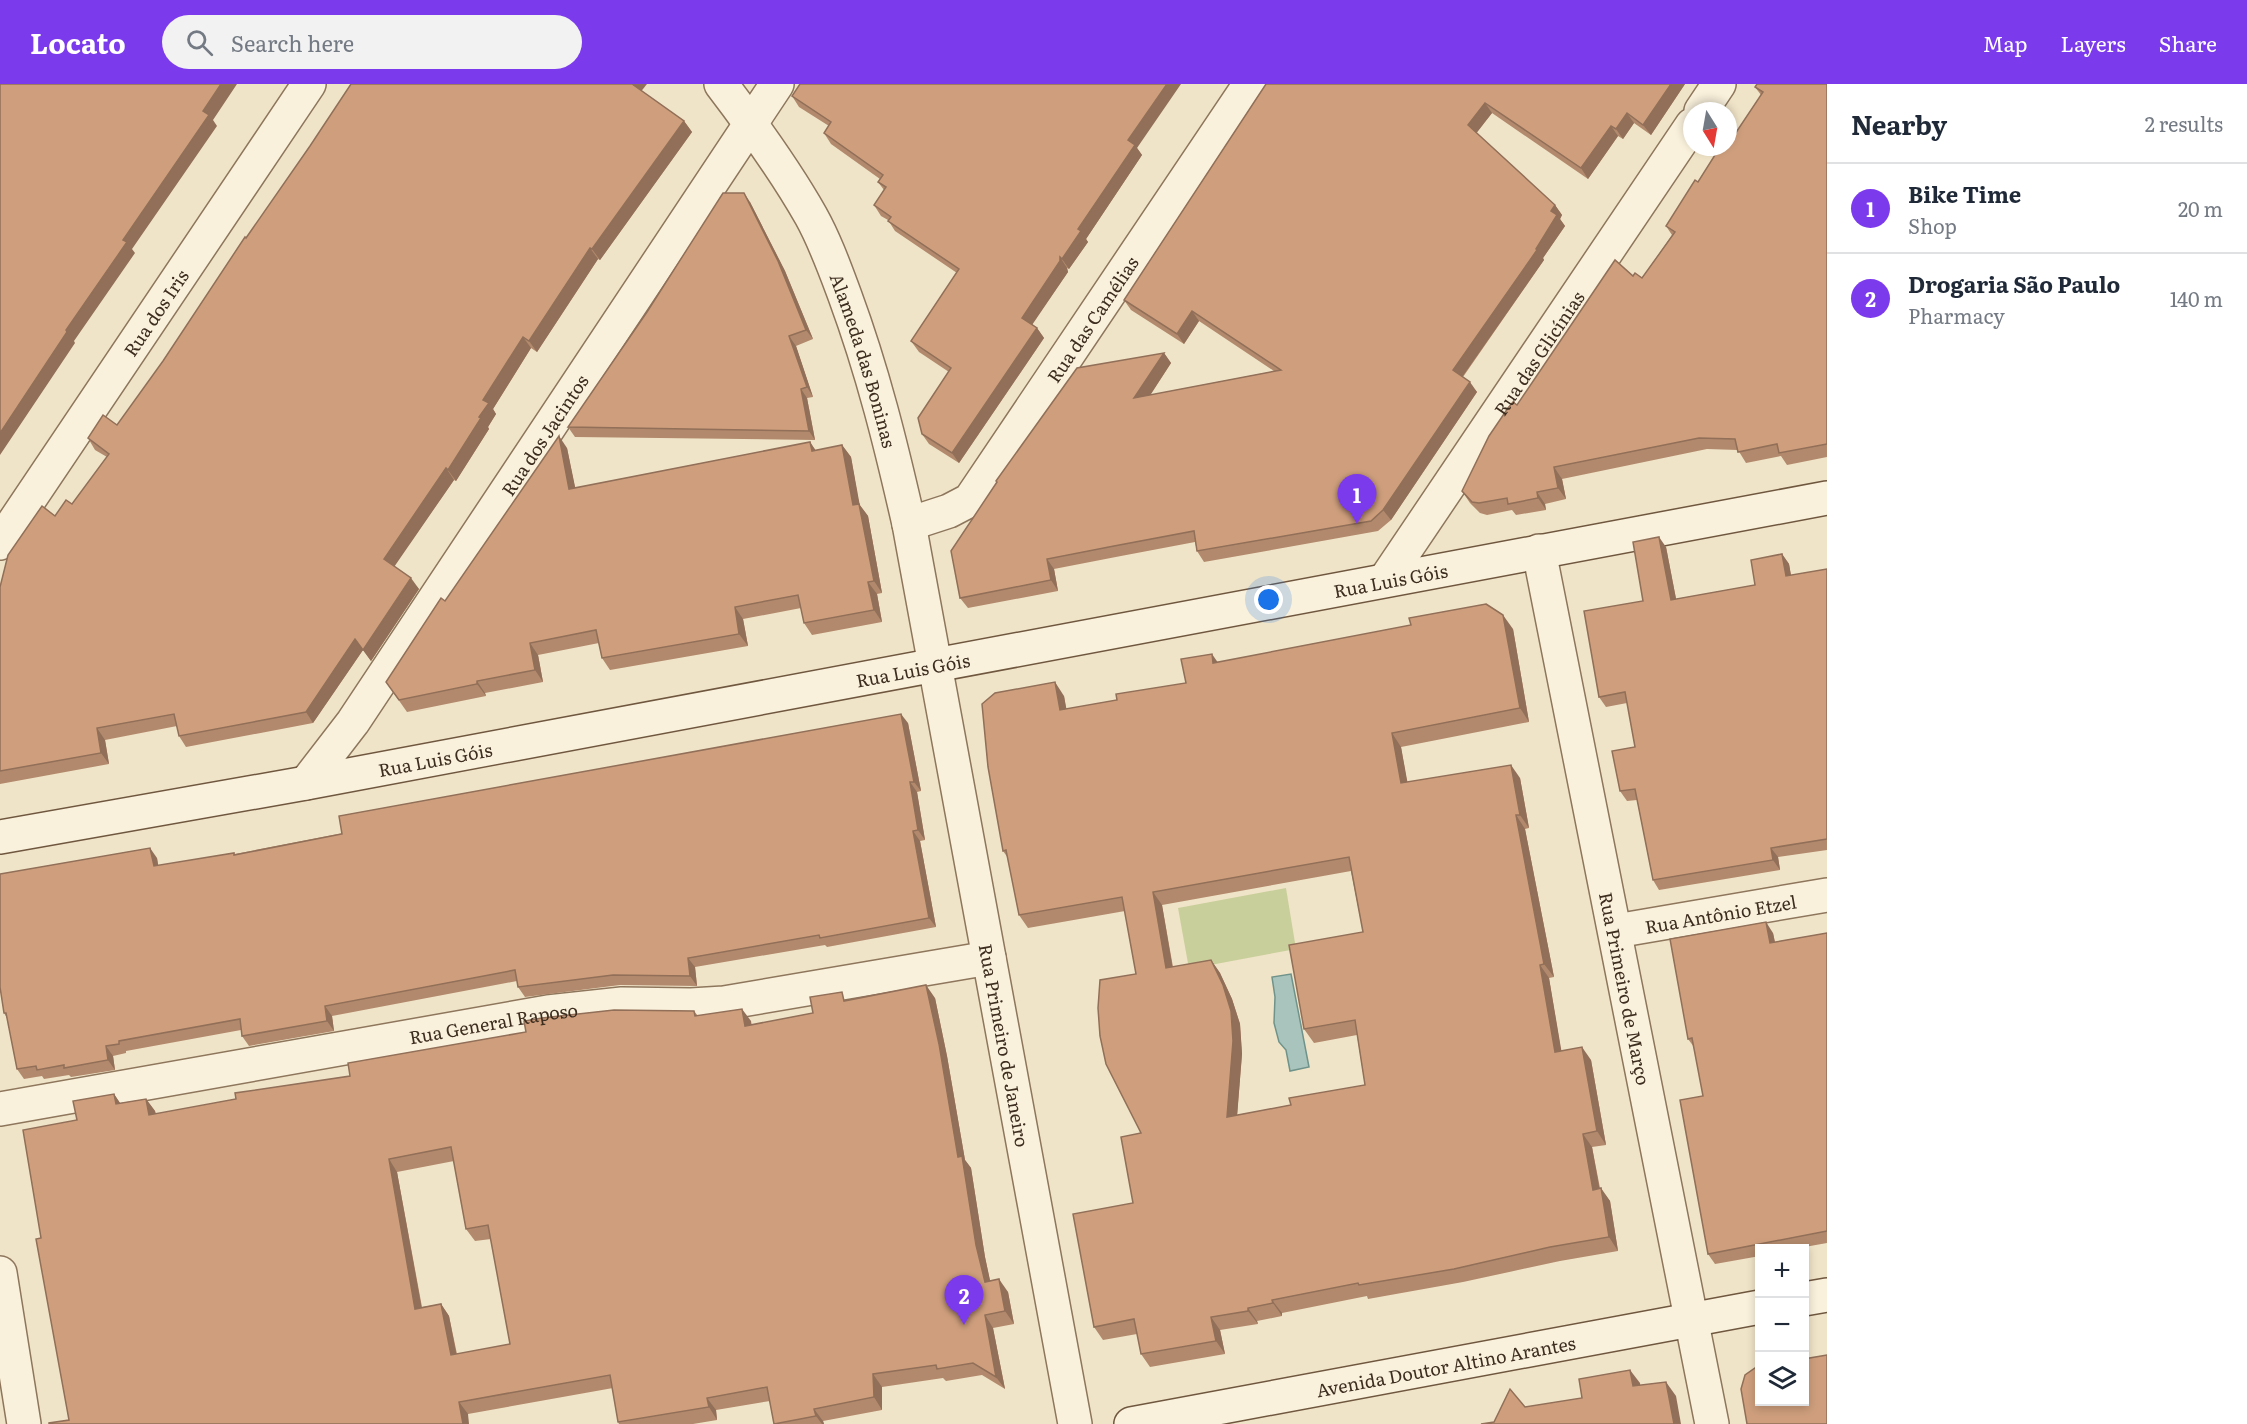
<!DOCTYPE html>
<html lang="en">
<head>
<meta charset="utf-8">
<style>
  :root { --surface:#fff; --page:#f2f2f3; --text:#1f2937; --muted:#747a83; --line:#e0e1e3; --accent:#7c3aed }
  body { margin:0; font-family:Literata,serif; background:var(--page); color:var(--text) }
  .controls { position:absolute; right:18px; bottom:18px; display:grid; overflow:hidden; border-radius:0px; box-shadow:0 3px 9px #0003 }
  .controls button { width:54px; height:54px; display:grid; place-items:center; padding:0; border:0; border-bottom:2px solid var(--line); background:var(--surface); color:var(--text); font:30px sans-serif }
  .compass { position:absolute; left:1683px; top:18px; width:54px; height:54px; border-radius:50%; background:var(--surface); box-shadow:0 3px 9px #0003; rotate:169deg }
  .you { position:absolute; left:1269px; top:516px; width:21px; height:21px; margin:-15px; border:4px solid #fff; border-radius:50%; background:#1a73e8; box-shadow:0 0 0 9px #1a73e833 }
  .badge { display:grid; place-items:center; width:39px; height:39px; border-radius:50%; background:var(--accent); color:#fff; font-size:20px; font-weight:700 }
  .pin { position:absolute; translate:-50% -50px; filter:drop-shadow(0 2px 3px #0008) }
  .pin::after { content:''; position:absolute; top:32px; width:21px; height:18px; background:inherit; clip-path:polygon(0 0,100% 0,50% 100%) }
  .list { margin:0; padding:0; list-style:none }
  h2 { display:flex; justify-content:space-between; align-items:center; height:78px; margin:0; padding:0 24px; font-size:26px }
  h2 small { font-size:20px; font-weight:400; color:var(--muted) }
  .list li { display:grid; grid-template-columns:39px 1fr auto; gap:18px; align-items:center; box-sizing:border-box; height:90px; padding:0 24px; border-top:2px solid var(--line) }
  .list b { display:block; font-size:22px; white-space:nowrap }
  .list p { margin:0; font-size:20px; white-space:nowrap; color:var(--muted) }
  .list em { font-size:20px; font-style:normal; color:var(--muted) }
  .icon { flex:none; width:33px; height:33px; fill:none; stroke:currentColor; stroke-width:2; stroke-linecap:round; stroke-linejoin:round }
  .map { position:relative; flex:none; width:1827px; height:1340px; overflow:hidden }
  header { display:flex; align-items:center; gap:36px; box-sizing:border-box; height:84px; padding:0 30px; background:var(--accent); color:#fff }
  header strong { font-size:28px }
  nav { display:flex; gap:33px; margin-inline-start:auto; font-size:21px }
  .search { width:420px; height:54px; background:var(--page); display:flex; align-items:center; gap:15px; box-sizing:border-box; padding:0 21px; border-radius:33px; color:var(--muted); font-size:22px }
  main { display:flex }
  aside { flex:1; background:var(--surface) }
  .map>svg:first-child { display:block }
  .green { fill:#c9cf9b }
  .water { fill:#a9c4bc; stroke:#6f938a; stroke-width:1.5 }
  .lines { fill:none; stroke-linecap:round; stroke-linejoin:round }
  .street-casing { stroke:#8d765c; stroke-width:36 }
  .secondary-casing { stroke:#6f573f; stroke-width:36 }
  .street { stroke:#faf1dc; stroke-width:33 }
  .secondary { stroke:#faf1dc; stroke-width:33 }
  .wall { fill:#b2896c; fill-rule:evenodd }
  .shaded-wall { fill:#916f58 }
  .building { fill:#cf9f7d; stroke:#916f58; stroke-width:1.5; fill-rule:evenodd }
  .labels { text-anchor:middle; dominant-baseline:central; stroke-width:5; stroke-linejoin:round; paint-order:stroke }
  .street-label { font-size:18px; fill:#3d2e20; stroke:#f7eed8 }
</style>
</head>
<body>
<header>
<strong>Locato</strong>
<div class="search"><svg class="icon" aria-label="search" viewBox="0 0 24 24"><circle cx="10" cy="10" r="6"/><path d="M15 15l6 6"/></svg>Search here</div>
<nav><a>Map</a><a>Layers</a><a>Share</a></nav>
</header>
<main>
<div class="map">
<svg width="1827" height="1340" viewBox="0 0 1827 1340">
  <rect width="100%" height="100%" fill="#f0e4c8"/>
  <polygon class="green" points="1286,804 1296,865 1189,885 1178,824"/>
  <polygon class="water" points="1291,890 1309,983 1290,987 1286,966 1279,958 1274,939 1275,913 1272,893"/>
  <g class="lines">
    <g class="street-casing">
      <g id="street">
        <path id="s1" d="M721,0C753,42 785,86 811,132C825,157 835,185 845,212C873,288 891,361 909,440L1075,1340"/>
        <polyline points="1701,27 1719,0"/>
        <path id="s2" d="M909,440L949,427L970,416L1250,0"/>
        <path id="s3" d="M0,459L309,0"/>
        <path id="s4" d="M1539,467L1712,1340"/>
        <path id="s5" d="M1385,496L1692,41"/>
        <path id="s6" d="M306,699L353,638L777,0"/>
        <path id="s7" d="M1616,847L1827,811"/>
        <path id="s8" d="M0,1025L548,928L622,920L691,921L724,919L989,874"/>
        <polyline points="0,1189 24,1340"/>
      </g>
    </g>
    <g class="secondary-casing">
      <g id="secondary">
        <path id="s9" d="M0,753L306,699L1827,414"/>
        <polyline points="1804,1215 1827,1211"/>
        <path id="s10" d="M1131,1340L1760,1223"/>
      </g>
    </g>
    <use href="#street" class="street"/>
    <use href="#secondary" class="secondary"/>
  </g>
  <g class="wall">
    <polygon points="1685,0 1651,51 1634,39 1623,55 1618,52 1588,95 1492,29 1476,49 1555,121 1562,131 1560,135 1565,142 1543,174 1544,176 1463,293 1477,308 1391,436 1378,447 1204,478 1197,467 1195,458 1121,472 1054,485 1058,507 968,524 960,514 997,398 996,397 1164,269 1171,279 1150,311 1274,287 1199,237 1184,260 1131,226 1124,216 1258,12"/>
    <polygon points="1827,0 1827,373 1787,381 1781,372 1746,379 1738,366 1707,365 1562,395 1566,415 1545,420 1546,426 1516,431 1512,426 1487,431 1480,429 1470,419 1462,407 1517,321 1633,192 1642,194 1672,151 1666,142 1729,59 1761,11 1755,3"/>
    <polygon points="642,7 684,37 692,48 600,176 598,175 537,268 531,264 493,325 496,330 488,343 489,345 456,397 454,396 394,482 419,505 371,577 363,566 313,639 186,663 179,652 177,642 105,656 109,680 0,700 0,503 55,432 72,420 107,373 95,366 88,354 117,341 163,277 246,154"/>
    <polygon points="792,12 1137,64 1142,71 1086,155 1088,158 1069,185 1067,184 1068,188 1032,240 1037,244 1044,254 959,379 929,360 922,350 949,288 919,268 911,257 957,189 895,147 888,136 881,132 874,121 884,106 878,98 880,95 831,60 824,49 829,42 799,23"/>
    <polygon points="750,118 785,187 813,255 796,262 813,313 807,314 815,356 575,353 568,343"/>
    <polygon points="810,358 816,367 842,361 851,373 859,420 868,432 882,509 877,510 882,538 812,551 804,539 801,524 743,535 748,562 610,586 602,574 599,559 538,571 543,598 485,609 486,612 407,628 386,598 445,517 567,364 575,404"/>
    <polygon points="1666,463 1676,515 1755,501 1782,470 1789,480 1791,492 1827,485 1827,766 1778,773 1780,786 1659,806 1653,796 1637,716 1627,717 1620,707 1635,663 1627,619 1606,623 1599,613 1643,517"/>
    <path d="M1513,545L1529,638L1401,663L1407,698L1520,694L1529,744L1525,745L1554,893L1549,894L1561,967L1591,976L1606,1061L1592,1063L1600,1104L1610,1117L1618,1167L1560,1177L1463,1198L1368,1215L1367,1212L1282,1229V1232L1257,1237L1258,1240L1220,1246L1225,1270L1150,1283L1141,1270L1137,1250L1103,1256L1094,1243L1133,1119L1141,1049L1136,890L1125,827L1028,844L1019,831L1008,774L1003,767L1064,612L1066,625L1117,616L1186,599L1218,578ZM1351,787L1363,848L1304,945L1314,959L1357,951L1365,1001L1291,1021L1237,1031L1242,970L1240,940L1232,915L1220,889L1211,876L1173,883L1162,821Z"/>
    <polygon points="908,639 921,707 917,708 925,756 920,757 936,843 827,863 825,861 695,883 697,902 620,901 525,913 518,903 517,897 332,932 334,947 249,962 242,952 241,946 126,967 126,969 113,972 115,986 71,993 69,991 44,995 42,992 24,995 17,985 7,934 4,929 157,774 158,782 234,769 235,770"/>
    <polygon points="1773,849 1775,858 1827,849 1827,1159 1799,1164 1760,1164 1760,1172 1715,1180 1708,1170 1703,1012 1694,963 1688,955"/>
    <path d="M935,914L947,972L965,1076L971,1084L985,1173L990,1197L1008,1208L1014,1240L993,1244L1005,1305L982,1291L946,1297L943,1294L882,1303V1326L823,1337L824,1340H774L770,1317L716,1326L717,1336L693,1340H619L618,1338L613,1304L468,1330L69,1336L41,1154L77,1036L114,1010L120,1019L146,1015L155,1027L156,1030L202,1022L350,992L694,927L698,932L751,937V941L813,929L848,917ZM454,1077L466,1145L475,1157L491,1155L510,1260L457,1270L449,1232L441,1220L422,1223L397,1088Z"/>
  </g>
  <g class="shaded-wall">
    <polygon points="221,0 237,0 213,36 217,42 132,165 135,169 74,257 75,259 0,371 0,349 123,156 203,27"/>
    <polygon points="632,0 647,0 639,10"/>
    <polygon points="1167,0 1181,0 1137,64 1142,71 1086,155 1088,158 1069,185 1062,175 1128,56"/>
    <polygon points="1671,0 1685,0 1651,51 1643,41"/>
    <polygon points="1485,19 1492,29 1475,51 1468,41"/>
    <polygon points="1627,29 1634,39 1623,55 1616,45"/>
    <polygon points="684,37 692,48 600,176 592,165"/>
    <polygon points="1611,42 1618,52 1588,95 1581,84"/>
    <polygon points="744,109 750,118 785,187 813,255 806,246"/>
    <polygon points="1555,121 1562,131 1560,135 1565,142 1543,174 1544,176 1460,296 1453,286 1536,165 1551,127"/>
    <polygon points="590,164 598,175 537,268 529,257"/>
    <polygon points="1060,173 1067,184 1068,188 1030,244 1022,234"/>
    <polygon points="1192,227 1199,237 1184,260 1177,250"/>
    <polygon points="1037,244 1044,254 959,379 952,369"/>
    <polygon points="789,252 796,262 813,313 807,303"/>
    <polygon points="523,253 531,264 493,325 496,330 488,343 489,345 456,397 448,386 479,333 483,316"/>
    <polygon points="1164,269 1171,279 1142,324 1134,314"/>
    <polygon points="1470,298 1477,308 1391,436 1383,426"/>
    <polygon points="801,305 807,314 815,356 809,347"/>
    <polygon points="559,352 567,364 578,417 569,405"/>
    <polygon points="810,358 818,370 812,367"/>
    <polygon points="842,361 851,373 862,433 853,421"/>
    <polygon points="1554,383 1562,395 1566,415 1558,404"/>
    <polygon points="446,384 454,396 392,486 384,475"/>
    <polygon points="1537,408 1545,420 1546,426 1538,414"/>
    <polygon points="859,420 868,432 882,509 874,497"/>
    <polygon points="1659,453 1666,463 1678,525 1671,516"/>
    <polygon points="1782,470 1789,480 1793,502 1786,492"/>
    <polygon points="1047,475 1054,485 1058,507 1051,496"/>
    <polygon points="411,494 419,505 371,577 363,566"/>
    <polygon points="868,498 877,510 882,538 874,526"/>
    <polygon points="735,523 743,535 748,562 739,550"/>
    <polygon points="1503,531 1513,545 1529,638 1520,624"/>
    <polygon points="355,555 363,566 313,639 306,628"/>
    <polygon points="530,559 538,571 543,598 535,586"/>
    <polygon points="1212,570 1221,583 1213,579"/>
    <polygon points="477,597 485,609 486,612 477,600"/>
    <polygon points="1055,598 1064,612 1069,639 1060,626"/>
    <polygon points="901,630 908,639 921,707 914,698"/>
    <polygon points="97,644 105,656 109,680 101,669"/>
    <polygon points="1392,649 1401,663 1410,712 1401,699"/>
    <polygon points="1511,681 1520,694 1529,744 1520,731"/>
    <polygon points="910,698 917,708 925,756 918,746"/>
    <polygon points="1516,731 1525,745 1554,893 1544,880"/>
    <polygon points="913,747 920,757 936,843 929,834"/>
    <polygon points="150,764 157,774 160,792 154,782"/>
    <polygon points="1771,764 1778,773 1780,786 1773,776"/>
    <polygon points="1153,808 1162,821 1175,898 1166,884"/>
    <polygon points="1766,838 1773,849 1777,869 1770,859"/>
    <polygon points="688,874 695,883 697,902 690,892"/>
    <polygon points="1211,876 1220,889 1232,915 1240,940 1242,970 1236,1046 1227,1033"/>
    <polygon points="1540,881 1549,894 1564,982 1555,968"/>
    <polygon points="926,901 935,914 947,972 965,1076 971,1084 985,1173 993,1210 985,1198 976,1161 958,1073"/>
    <polygon points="325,922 332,932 334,947 327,937"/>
    <polygon points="742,925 751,937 754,955 745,942"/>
    <polygon points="106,962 113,972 115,986 108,976"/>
    <polygon points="1582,963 1591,976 1606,1061 1597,1047"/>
    <polygon points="114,1010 122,1022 116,1020"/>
    <polygon points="146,1015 155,1027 158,1044 149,1031"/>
    <polygon points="1583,1050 1592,1063 1602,1119 1593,1106"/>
    <polygon points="389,1075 397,1088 424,1237 415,1225"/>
    <polygon points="1601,1104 1610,1117 1618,1167 1609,1153"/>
    <polygon points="999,1195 1008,1208 1014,1240 1005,1227"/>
    <polygon points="1272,1216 1282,1229 1282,1232 1273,1219"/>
    <polygon points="441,1220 449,1232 459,1284 451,1271"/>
    <polygon points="1248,1224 1257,1237 1258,1240 1248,1227"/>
    <polygon points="985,1231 993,1244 1005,1305 996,1293"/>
    <polygon points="1211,1233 1220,1246 1225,1270 1216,1257"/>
    <polygon points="1630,1286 1640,1299 1642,1316 1633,1302"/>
    <polygon points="873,1290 882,1303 882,1326 874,1313"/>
    <polygon points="1666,1298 1676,1312 1681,1340 1674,1340"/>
    <polygon points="707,1314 716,1326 717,1336 709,1323"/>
    <polygon points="459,1318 468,1330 469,1340 463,1340"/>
    <polygon points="814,1325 823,1337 824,1340 822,1340 816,1332"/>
  </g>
  <g class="building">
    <polygon points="0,0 221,0 203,27 209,31 123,156 127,158 66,246 67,248 0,349"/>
    <polygon points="351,0 632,0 684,37 592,165 590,164 529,257 523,253 483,316 489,319 479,333 481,334 448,386 446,384 384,475 411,494 363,566 355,555 306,628 179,652 174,630 97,644 101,669 0,687 0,503 8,471 42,422 55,432 66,416 72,420 109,370 88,354 103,331 117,341 163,277 245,153 246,154 310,62"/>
    <polygon points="800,0 1167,0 1128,56 1135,61 1078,145 1081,147 1062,175 1060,173 1060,177 1022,234 1037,244 952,369 922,350 918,334 951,284 911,257 959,185 888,137 891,133 874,121 886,103 878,98 883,91 824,49 831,38 792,12"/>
    <polygon points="1266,0 1671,0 1643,41 1627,29 1616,45 1611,42 1581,84 1485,19 1468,41 1555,121 1551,127 1557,131 1536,165 1537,166 1453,286 1470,298 1383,426 1371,437 1197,467 1194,447 1114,462 1047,475 1051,496 960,514 951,467 997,398 996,397 1077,284 1164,269 1134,314 1281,286 1192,227 1177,250 1124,216"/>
    <polygon points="1757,0 1827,0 1827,360 1779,369 1777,360 1738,368 1735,355 1699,354 1554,383 1558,404 1537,408 1538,414 1508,420 1507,414 1479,419 1472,418 1462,407 1489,352 1508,324 1513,318 1517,321 1615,176 1633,192 1635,189 1642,194 1675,148 1666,142 1695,96 1698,98 1720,63 1728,63 1728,58 1729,59 1763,8 1755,3"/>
    <polygon points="723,109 744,109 778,177 806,246 789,252 807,303 801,305 809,347 568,343 647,228"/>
    <polygon points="559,352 569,405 810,358 812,367 842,361 853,421 859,420 874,497 868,498 874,526 804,539 798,511 735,523 739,550 602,574 596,546 530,559 535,586 477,597 477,600 399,616 386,598 441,514 445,517"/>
    <polygon points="1659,453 1671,516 1755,501 1751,476 1782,470 1786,492 1827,485 1827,755 1771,764 1773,776 1653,796 1635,705 1620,707 1612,667 1635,663 1625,608 1599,613 1584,527 1643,517 1633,458"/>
    <path d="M1486,520L1503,531L1520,624L1392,649L1401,699L1511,681L1520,731H1516L1544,880L1540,881L1555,968L1582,963L1597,1047L1583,1050L1593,1106L1601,1104L1609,1153L1550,1163L1454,1185L1359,1201L1358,1199L1272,1216L1273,1219L1248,1224V1227L1211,1233L1216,1257L1141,1270L1134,1235L1094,1243L1073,1130L1133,1119L1121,1053L1141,1049L1106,980L1100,952L1098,924L1100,896L1136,890L1122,813L1019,831L1006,766L1003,767L988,683L982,620L995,609L1055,598L1060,626L1117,616L1116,610L1186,599L1181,575L1212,570L1213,579L1411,541L1409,534ZM1349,773L1363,848L1289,861L1304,945L1355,936L1365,1001L1289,1014L1291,1021L1227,1033L1233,957L1231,927L1223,901L1211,876L1166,884L1153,808Z"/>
    <polygon points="901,630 914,698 910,698 918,746 913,747 929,834 820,854 819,851 688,874 690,892 613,891 518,903 515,886 325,922 327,937 242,952 240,935 119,957 119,960 106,962 108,976 64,984 64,981 37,986 36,982 17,985 6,929 4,929 0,903 0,790 150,764 154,782 234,769 234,771 342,750 339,732"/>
    <polygon points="1766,838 1770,859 1827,849 1827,1147 1708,1170 1680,1016 1703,1012 1692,954 1688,955 1670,855"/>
    <path d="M926,901L939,960L958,1073L962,1072L976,1161L985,1198L999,1195L1005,1227L985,1231L996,1293L973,1279L937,1285L936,1281L873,1290L874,1313L814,1325L816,1332L774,1340L767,1303L707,1314L709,1323L618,1338L610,1291L459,1318L463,1340H49V1339L69,1336L36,1155L41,1154L23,1046L77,1036L73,1017L114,1010L116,1020L146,1015L149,1031L236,1015L235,1009L350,992L348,979L526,948L524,937L542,934L614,926L694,927L695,932L742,925L745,942L813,929L810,913L842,908L844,917ZM451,1063L466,1145L488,1141L510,1260L451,1271L441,1220L415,1225L389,1075Z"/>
    <polygon points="1827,1271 1827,1340 1747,1340 1741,1305 1745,1291 1755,1284 1760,1283 1760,1317 1804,1317 1804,1275"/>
    <polygon points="1630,1286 1633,1302 1666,1298 1674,1340 1481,1340 1494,1338 1510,1305 1525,1323 1582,1314 1579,1295"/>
  </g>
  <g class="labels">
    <g class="street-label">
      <text stroke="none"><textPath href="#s3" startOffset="278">Rua dos Iris</textPath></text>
      <text stroke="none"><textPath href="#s2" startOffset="284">Rua das Camélias</textPath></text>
      <text stroke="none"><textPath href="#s5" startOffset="274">Rua das Glicínias</textPath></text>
      <text stroke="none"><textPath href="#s1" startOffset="314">Alameda das Boninas</textPath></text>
      <text stroke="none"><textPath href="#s6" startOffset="422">Rua dos Jacintos</textPath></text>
      <text stroke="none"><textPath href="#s9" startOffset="1414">Rua Luis Góis</textPath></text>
      <text stroke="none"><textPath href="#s9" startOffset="928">Rua Luis Góis</textPath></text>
      <text stroke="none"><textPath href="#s9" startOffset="442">Rua Luis Góis</textPath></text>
      <text stroke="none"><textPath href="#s7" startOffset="106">Rua Antônio Etzel</textPath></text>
      <text stroke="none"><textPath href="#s4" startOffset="446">Rua Primeiro de Março</textPath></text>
      <text stroke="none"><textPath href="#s8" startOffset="501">Rua General Raposo</textPath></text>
      <text stroke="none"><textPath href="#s1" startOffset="1014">Rua Primeiro de Janeiro</textPath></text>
      <text stroke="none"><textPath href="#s10" startOffset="320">Avenida Doutor Altino Arantes</textPath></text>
    </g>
  </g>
</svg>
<div class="controls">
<button>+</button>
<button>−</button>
<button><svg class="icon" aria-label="layers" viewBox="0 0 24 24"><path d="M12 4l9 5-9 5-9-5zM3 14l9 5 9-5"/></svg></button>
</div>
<svg class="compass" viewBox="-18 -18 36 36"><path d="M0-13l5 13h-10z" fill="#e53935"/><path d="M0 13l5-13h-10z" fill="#747a83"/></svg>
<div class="you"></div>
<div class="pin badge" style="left:1357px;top:440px">1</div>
<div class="pin badge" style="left:964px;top:1241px">2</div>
</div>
<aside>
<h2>Nearby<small>2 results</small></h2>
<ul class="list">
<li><span class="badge">1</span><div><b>Bike Time</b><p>Shop</p></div><em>20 m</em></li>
<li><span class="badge">2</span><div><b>Drogaria São Paulo</b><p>Pharmacy</p></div><em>140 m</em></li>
</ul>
</aside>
</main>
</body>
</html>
